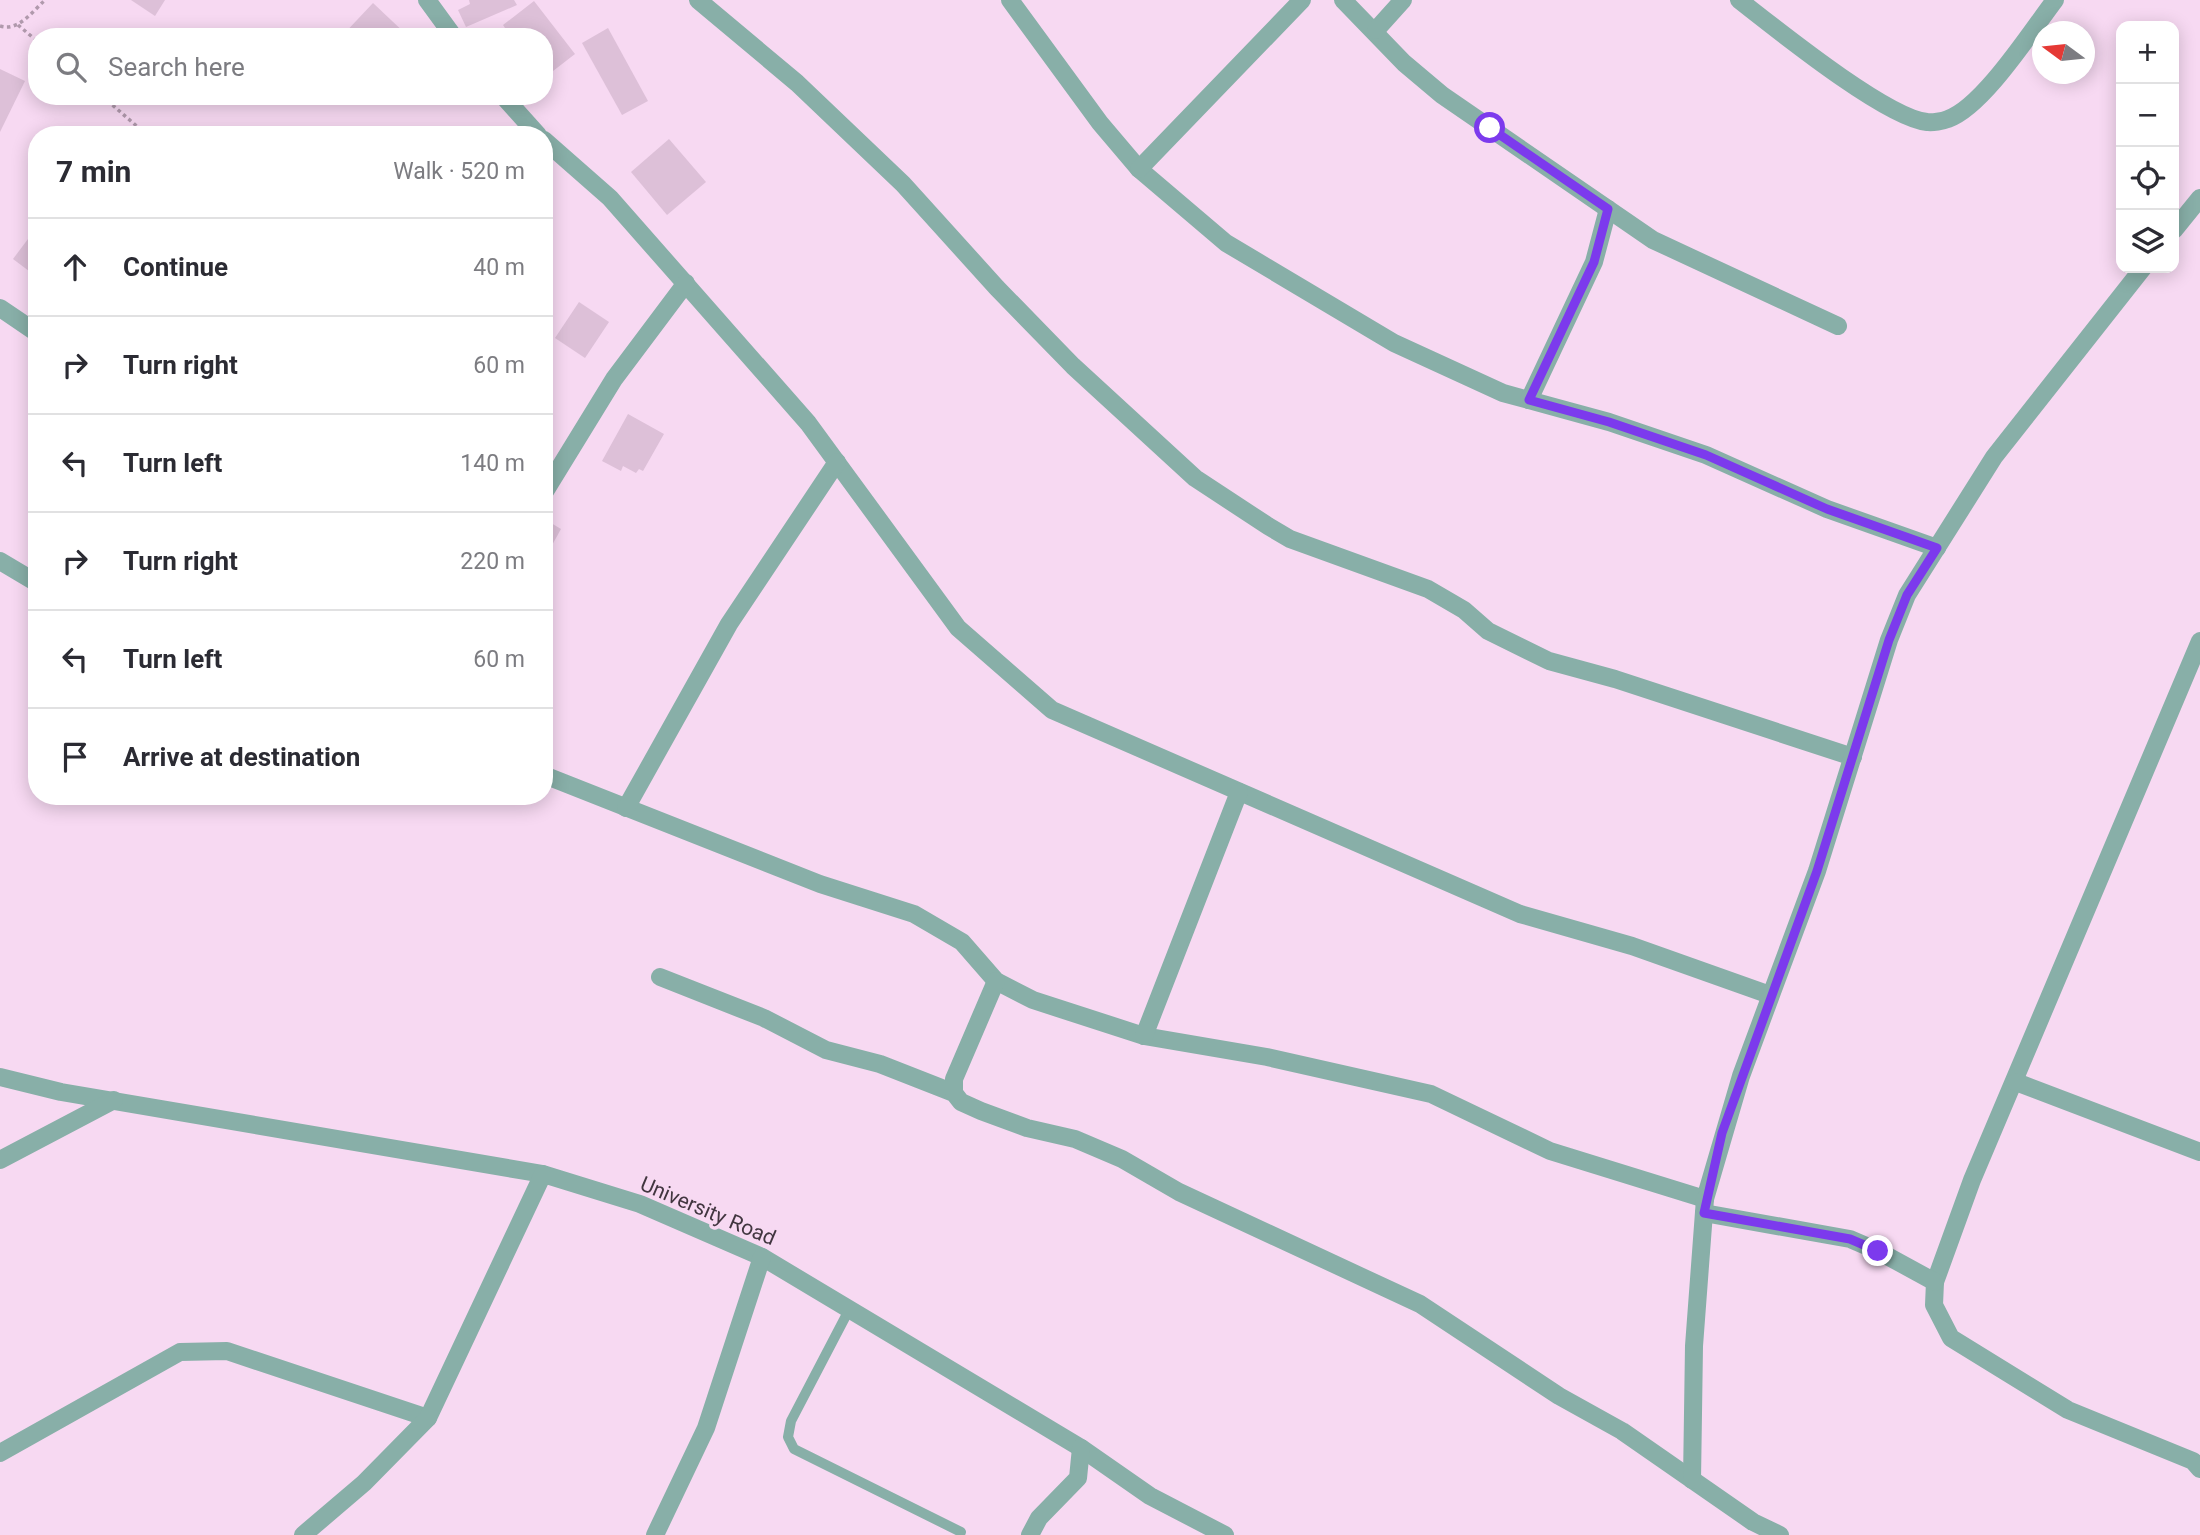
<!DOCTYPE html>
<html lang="en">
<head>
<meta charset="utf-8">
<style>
  :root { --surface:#fff; --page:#f7f7f7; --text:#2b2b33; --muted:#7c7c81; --line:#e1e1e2 }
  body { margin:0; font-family:Roboto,sans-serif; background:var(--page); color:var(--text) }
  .controls { position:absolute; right:21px; top:21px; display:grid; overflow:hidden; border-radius:14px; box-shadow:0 4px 18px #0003 }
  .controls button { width:63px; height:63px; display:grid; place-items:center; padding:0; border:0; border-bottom:2px solid var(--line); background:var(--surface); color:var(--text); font:35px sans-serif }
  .compass { position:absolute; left:2032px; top:21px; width:63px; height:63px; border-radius:50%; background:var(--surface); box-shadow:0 4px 18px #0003; rotate:285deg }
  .stop { position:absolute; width:21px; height:21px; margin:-16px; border:5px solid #7c3aed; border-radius:50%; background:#fff }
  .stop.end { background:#7c3aed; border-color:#fff; box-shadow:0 2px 7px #0008 }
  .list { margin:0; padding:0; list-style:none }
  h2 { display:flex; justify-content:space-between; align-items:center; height:91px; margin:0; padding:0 28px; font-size:30px }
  h2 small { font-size:23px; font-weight:400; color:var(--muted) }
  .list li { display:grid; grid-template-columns:46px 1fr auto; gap:21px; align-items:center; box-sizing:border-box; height:98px; padding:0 28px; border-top:2px solid var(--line) }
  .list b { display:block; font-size:26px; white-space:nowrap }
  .list em { font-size:23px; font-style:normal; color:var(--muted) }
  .icon { flex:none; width:38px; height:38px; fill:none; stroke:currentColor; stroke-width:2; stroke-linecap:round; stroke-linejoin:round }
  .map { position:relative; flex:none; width:2200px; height:1535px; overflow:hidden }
  .search { position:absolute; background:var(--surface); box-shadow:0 4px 18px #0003; left:28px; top:28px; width:525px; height:77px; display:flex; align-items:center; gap:18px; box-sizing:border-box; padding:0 24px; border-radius:28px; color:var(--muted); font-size:26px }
  .panel { position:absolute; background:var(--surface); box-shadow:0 4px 18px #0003; left:28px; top:126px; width:525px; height:679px; border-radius:28px }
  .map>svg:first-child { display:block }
  .building { fill:#ddc0d8 }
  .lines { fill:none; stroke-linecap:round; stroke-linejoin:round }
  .path { stroke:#b099ac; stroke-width:3.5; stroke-dasharray:3.5 3.5; stroke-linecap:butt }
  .lane { stroke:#88afa8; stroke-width:10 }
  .street { stroke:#88afa8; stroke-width:18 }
  .route { stroke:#7c3aed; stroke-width:9 }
  .labels { text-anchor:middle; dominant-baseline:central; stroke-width:7; stroke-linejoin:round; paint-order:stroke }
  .street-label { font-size:21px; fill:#423640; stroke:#f7d9f2 }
</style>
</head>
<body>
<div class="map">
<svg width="2200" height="1535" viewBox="0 0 2200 1535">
  <rect width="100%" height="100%" fill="#f7d9f2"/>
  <g class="building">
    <polygon points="131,0 165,0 155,16"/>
    <polygon points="469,0 514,0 517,5 466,27 458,10 470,4"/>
    <polygon points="534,1 575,54 544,78 544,37 511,37 503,25"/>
    <polygon points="373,3 409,37 341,37"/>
    <polygon points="608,28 648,101 622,115 582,43"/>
    <polygon points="0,69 25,81 0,132"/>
    <polygon points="669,139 706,182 667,215 631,172"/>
    <polygon points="37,227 37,277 13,259"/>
    <polygon points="579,302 609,322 585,358 555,338"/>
    <polygon points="628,414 664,434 643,471 639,469 636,473 623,466 621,471 602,461"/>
    <polygon points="546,520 561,529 551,547 544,543"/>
  </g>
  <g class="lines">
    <g class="path">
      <polyline points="18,25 37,41"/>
      <path d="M0,26C18,32 33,11 45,0"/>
      <polyline points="102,96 147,135"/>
    </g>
    <polyline class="lane" points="850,1308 791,1421 788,1437 794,1449 961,1532"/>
    <g class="street">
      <polyline points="427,0 454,37"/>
      <polyline points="698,0 797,83 903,184 997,288 1073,366 1195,478 1268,526 1290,539 1428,589 1464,610 1488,631 1549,661 1615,679 1853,757"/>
      <polyline points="1010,0 1100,123 1139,169 1226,243 1394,343 1503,393 1609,422 1706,455 1827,509 1937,548"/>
      <polyline points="1343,0 1404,63 1442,95 1653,240 1838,326"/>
      <path d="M1739,0C1775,28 1886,118 1927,122C1932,123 1943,121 1948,119C1983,107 2032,30 2055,0"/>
      <polyline points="1376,30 1403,0"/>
      <polyline points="503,96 538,135"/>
      <polyline points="544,140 610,198 808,423 958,628 1052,710 1520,914 1632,946 1770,995"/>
      <polyline points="1139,169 1302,0"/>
      <polyline points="2174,230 2200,198"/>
      <polyline points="0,308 37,333"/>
      <polyline points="1529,400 1594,262 1608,209"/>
      <polyline points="544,493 614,379 686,283"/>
      <polyline points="0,561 37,583"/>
      <polyline points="2200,641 1972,1180 1935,1282 1934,1305 1951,1338 2068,1410 2193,1461 2200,1469"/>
      <polyline points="544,775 820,884 914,914 962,942 996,981 1033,1000 1144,1036 1267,1057 1431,1094 1550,1151 1705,1199 1741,1076 1817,871 1889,640 1907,595 1994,457 2143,268"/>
      <polyline points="626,808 729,624 837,462"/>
      <polyline points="660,977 764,1018 826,1050 880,1064 954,1093 961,1102 981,1111 1027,1128 1075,1139 1122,1159 1179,1192 1420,1304 1559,1396 1622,1431 1753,1522 1780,1535"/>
      <polyline points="1144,1036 1239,792"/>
      <polyline points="0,1077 61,1092 543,1174"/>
      <polyline points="2016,1082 2200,1152"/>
      <polyline points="954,1093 954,1079 996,981"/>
      <polyline points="0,1160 114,1100"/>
      <polyline points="1704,1213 1850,1239 1878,1251 1935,1282"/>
      <polyline points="0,1453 180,1352 227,1351 428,1418"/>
      <polyline points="1692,1480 1694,1346 1705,1199"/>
      <polyline points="303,1535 364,1483 428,1418 543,1174 640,1204 762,1257 1081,1448 1150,1496 1225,1535"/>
      <polyline points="655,1535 706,1428 762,1257"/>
      <polyline points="1030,1535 1039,1518 1078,1478 1081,1448"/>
    </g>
  </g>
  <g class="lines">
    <polyline class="route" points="1490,128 1608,209 1594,262 1529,400 1609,422 1706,455 1827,509 1937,548 1907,595 1889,640 1817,871 1722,1133 1704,1213 1850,1239 1878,1251"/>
  </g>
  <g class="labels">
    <g class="street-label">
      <text transform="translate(708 1211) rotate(23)">University Road</text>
    </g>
  </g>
</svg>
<div class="controls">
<button>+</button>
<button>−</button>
<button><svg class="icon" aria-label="locate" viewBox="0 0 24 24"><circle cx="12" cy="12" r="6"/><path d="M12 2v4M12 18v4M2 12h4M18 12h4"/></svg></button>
<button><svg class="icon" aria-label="layers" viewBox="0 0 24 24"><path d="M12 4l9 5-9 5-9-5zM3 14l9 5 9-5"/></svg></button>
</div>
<svg class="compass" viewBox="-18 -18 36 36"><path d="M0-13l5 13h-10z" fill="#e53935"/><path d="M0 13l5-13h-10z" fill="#7c7c81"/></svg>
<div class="stop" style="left:1490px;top:128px"></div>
<div class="stop end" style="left:1878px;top:1251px"></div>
<div class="search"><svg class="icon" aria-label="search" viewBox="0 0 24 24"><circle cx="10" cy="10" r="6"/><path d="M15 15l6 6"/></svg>Search here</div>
<section class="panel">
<h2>7 min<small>Walk · 520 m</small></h2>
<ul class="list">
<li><svg class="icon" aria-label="ahead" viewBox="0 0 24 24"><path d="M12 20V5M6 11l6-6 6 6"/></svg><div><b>Continue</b></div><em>40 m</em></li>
<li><svg class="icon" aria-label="right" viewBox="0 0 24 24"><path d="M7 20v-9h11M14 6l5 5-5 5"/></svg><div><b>Turn right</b></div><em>60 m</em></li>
<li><svg class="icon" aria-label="left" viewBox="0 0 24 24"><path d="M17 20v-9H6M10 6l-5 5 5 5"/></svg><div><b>Turn left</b></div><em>140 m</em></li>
<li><svg class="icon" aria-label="right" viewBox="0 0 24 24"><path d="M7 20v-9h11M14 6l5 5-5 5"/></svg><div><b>Turn right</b></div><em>220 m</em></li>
<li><svg class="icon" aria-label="left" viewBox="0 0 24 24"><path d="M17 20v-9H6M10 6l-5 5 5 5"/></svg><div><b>Turn left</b></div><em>60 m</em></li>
<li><svg class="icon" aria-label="arrive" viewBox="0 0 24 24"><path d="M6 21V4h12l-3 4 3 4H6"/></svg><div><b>Arrive at destination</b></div></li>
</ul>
</section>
</div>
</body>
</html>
